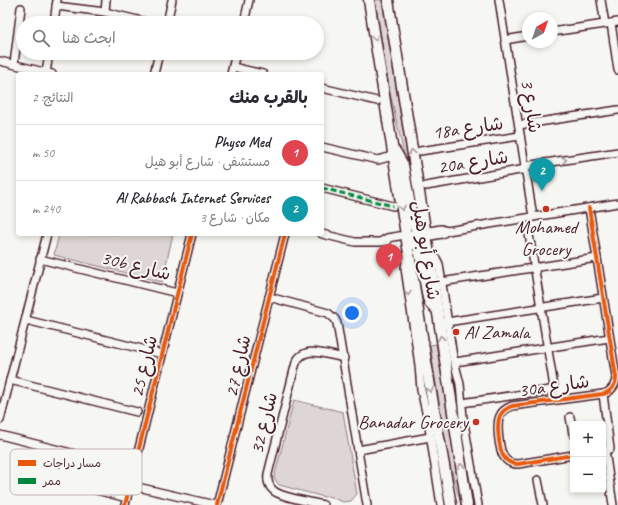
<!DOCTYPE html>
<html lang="ar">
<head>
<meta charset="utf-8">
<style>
  :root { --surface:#fff; --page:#f2f2f3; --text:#2b2b33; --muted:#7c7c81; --line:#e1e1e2; --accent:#c8321e }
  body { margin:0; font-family:Caveat,"Playpen Sans Arabic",sans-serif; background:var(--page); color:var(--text); direction:rtl }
  .controls { position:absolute; right:12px; bottom:12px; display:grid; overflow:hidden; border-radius:4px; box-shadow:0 2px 6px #0003 }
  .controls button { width:36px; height:36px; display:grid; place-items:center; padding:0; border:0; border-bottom:1px solid var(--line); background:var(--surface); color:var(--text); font:20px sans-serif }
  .compass { position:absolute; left:522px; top:12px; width:36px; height:36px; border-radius:50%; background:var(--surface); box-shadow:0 2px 6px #0003; rotate:40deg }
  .you { position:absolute; left:352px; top:313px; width:14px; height:14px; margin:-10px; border:3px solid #fff; border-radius:50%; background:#1a73e8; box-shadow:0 0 0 6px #1a73e833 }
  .badge { display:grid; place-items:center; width:26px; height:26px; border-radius:50%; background:var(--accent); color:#fff; font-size:13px; font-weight:700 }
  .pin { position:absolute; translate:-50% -33px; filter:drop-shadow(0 1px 2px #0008) }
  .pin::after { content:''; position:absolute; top:21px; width:14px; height:12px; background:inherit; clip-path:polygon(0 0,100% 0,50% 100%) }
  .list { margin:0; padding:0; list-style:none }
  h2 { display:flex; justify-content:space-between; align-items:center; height:52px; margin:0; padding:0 16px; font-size:17px }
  h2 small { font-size:13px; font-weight:400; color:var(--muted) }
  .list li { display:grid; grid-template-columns:26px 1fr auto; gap:12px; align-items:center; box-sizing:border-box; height:56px; padding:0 16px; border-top:1px solid var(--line) }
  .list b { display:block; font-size:15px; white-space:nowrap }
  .list p { margin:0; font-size:13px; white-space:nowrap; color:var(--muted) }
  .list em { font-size:13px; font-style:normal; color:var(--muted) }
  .icon { flex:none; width:22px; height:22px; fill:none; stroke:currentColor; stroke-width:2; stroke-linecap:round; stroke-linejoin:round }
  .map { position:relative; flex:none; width:618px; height:505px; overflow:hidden; direction:ltr }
  .search { position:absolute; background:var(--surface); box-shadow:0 2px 6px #0003; left:16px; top:16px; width:308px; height:44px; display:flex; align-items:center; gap:10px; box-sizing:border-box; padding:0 14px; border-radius:22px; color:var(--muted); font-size:15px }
  .panel { position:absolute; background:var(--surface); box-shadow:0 2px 6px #0003; left:16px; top:72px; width:308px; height:164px; border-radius:4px; direction:rtl }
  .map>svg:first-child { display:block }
  .green { fill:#ddd6d5; stroke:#947a80 }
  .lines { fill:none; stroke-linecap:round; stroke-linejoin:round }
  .minor-casing { stroke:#4a1f2b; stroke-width:10 }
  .secondary-casing { stroke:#4a1f2b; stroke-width:13 }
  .minor { stroke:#f6f6f2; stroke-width:7 }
  .secondary { stroke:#f6f6f2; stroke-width:10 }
  .quiet { stroke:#00873e; stroke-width:3; stroke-dasharray:6 3; stroke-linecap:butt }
  .cycleway-casing { stroke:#f6f6f2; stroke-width:6 }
  .cycleway { stroke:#e8590c; stroke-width:4 }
  .oneway { stroke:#a99598 }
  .poi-dot { fill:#c8321e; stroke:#f6f6f2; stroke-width:1.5 }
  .labels { text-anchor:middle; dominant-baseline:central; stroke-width:4; stroke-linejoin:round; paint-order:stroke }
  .street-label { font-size:19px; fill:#4a1f2b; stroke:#f6f6f2 }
  .poi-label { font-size:19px; fill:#4a1f2b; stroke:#f6f6f2 }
  .key { fill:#f6f6f2; stroke:#c2b6b6; stroke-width:1 }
  .key-label { font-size:11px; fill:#4a1f2b }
</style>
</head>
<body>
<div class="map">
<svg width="618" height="505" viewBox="0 0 618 505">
  <rect width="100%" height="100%" fill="#f6f6f2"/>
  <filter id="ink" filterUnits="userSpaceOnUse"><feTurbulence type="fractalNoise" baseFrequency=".025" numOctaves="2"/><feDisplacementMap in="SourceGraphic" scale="8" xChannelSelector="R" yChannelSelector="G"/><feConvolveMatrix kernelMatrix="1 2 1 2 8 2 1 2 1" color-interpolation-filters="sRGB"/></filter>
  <g filter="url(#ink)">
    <g class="green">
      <polygon points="375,0 382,0 416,211 414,211 404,154 390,93"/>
      <polygon points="59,234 173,234 162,282 54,255"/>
      <polygon points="436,344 452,437 463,505 461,505 447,454 430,345"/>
      <polygon points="294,400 343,412 357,494 351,501 343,502 328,496 324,497 279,485 274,478"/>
    </g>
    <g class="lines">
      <g class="minor-casing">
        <g id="minor">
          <polyline points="499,0 533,217"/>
          <polyline points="601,0 605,24"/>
          <polyline points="56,6 105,12 150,23"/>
          <polyline points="105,12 106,0"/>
          <polyline points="54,23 57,0"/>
          <polyline points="167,23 172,0"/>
          <polyline points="244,23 249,0"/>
          <polyline points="611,23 618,70"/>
          <polyline points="552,32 618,22"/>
          <polyline points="505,40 528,36"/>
          <polyline points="0,61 52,74"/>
          <polyline points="14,64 21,8"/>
          <polyline points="233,67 263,74"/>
          <polyline points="46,73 49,53"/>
          <polyline points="154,74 159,53"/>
          <polyline points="231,74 236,53"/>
          <polyline points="322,88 377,101"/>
          <polyline points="519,125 618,110"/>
          <polyline points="322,147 378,160 389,157 393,152"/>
          <polyline points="420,151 520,136"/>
          <polyline points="525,166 618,152"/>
          <polyline points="426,186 526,169"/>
          <polyline points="322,188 393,206"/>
          <polyline points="322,234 355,242 387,242"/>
          <polyline points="409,240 442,234 447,231"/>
          <polyline points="382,241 387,238 441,229 447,231 618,203"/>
          <polyline points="429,254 436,258 439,264 453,357 460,384 463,417 478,505"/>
          <polyline points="410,257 406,261 405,268 419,365 421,390 428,421 441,505"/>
          <polyline points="40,259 177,293"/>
          <polyline points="441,282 597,258"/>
          <polyline points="269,297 328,313 335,319 337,323 367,505"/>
          <polyline points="26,320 162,354"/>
          <polyline points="447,322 603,298"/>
          <polyline points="455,362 609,338"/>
          <polyline points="10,380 137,412"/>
          <polyline points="603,394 610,449"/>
          <polyline points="462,403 550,390 554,387 528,228"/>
          <polyline points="570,417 573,434"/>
          <polyline points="0,420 47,234"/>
          <polyline points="0,435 134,469"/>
          <polyline points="358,450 430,437"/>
          <polyline points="605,450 613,505"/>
          <path d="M573,455L518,464C512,464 507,462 504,457C499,450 496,424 500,416C502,411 507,408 512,406L603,394C611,392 616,385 616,377L589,208"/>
          <polyline points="58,480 127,498"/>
          <polyline points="538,480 543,505"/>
          <polyline points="129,485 215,505"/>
          <polyline points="125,505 192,234"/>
          <polyline points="217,505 285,234"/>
          <path d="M323,505C312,502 283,498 274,491C269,487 267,481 268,474L295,366C301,343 327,355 344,358"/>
        </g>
      </g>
      <g class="secondary-casing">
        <g id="secondary">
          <polyline points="369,0 430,387 451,505"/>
          <polyline points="388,0 429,254 467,505"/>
          <polyline points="395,151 403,165 413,223 417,230 426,237"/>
          <polyline points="406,236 415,242 419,248 428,298 430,303 435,308"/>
        </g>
      </g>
      <use href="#minor" class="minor"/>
      <use href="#secondary" class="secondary"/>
      <polyline class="quiet" points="322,188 393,206"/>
      <g class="cycleway-casing">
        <g id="cycleway">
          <path d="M573,455L518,464C512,464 507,462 504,457C499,450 496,424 500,416C502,411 507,408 512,406L603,394C611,392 616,385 616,377L589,208"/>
          <polyline points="125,505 192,234"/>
          <polyline points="217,505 285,234"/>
        </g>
      </g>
      <use href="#cycleway" class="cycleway"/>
    </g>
    <defs><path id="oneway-chevron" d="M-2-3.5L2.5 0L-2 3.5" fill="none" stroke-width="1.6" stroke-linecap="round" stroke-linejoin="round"/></defs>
    <g class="oneway">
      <use href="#oneway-chevron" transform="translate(375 38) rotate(81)"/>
      <use href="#oneway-chevron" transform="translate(412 152) rotate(-99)"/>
      <use href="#oneway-chevron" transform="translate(564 160) rotate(-9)"/>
      <use href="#oneway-chevron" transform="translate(402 208) rotate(81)"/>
      <use href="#oneway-chevron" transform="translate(408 293) rotate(82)"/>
      <use href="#oneway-chevron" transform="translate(441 338) rotate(-99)"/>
      <use href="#oneway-chevron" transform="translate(430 390) rotate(80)"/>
      <use href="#oneway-chevron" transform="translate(461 466) rotate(-99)"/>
    </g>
  </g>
  <g class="poi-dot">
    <circle cx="546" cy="209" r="4"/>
    <circle cx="456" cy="332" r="4"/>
    <circle cx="476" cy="422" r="4"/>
  </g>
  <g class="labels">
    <g class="street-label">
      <text transform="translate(531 106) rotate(81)">شارع 3</text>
      <text transform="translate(468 128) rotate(-8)">18a شارع</text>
      <text transform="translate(473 162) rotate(-9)">20a شارع</text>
      <text transform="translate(426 250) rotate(81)">شارع أبو هيل</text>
      <text transform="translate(136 266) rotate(14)">30b شارع</text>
      <text transform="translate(144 366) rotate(-76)">شارع 25</text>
      <text transform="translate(238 366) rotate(-77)">شارع 27</text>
      <text transform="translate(554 386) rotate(-8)">30a شارع</text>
      <text transform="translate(264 423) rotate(-76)">شارع 32</text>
    </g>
    <g class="poi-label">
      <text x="546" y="227">Mohamed<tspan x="546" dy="22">Grocery</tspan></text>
      <text x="464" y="332" text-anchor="start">Al Zamala</text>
      <text x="468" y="422" text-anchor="end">Banadar Grocery</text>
    </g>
  </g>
  <rect x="10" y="449" width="132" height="46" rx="6" class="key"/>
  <rect x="18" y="460" width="18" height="6" fill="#e8590c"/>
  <rect x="18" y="478" width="18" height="6" fill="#00873e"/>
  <g class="key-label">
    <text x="43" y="467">مسار دراجات</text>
    <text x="43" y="485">ممر</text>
  </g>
</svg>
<div class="controls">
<button>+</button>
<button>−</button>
</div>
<svg class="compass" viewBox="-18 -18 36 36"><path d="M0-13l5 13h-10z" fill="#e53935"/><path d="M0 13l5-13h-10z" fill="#7c7c81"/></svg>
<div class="you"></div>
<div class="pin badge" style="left:389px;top:277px;background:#e0444e">1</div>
<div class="pin badge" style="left:542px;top:191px;background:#0f9aa8">2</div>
<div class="search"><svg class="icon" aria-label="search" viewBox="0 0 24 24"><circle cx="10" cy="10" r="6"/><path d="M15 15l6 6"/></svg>ابحث هنا</div>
<section class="panel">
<h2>بالقرب منك<small>النتائج: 2</small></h2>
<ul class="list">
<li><span class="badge" style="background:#e0444e">1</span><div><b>Physo Med</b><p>مستشفى · شارع أبو هيل</p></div><em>50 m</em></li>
<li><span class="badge" style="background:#0f9aa8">2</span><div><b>Al Rabbash Internet Services</b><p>مكان · شارع 3</p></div><em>240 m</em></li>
</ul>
</section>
</div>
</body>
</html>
